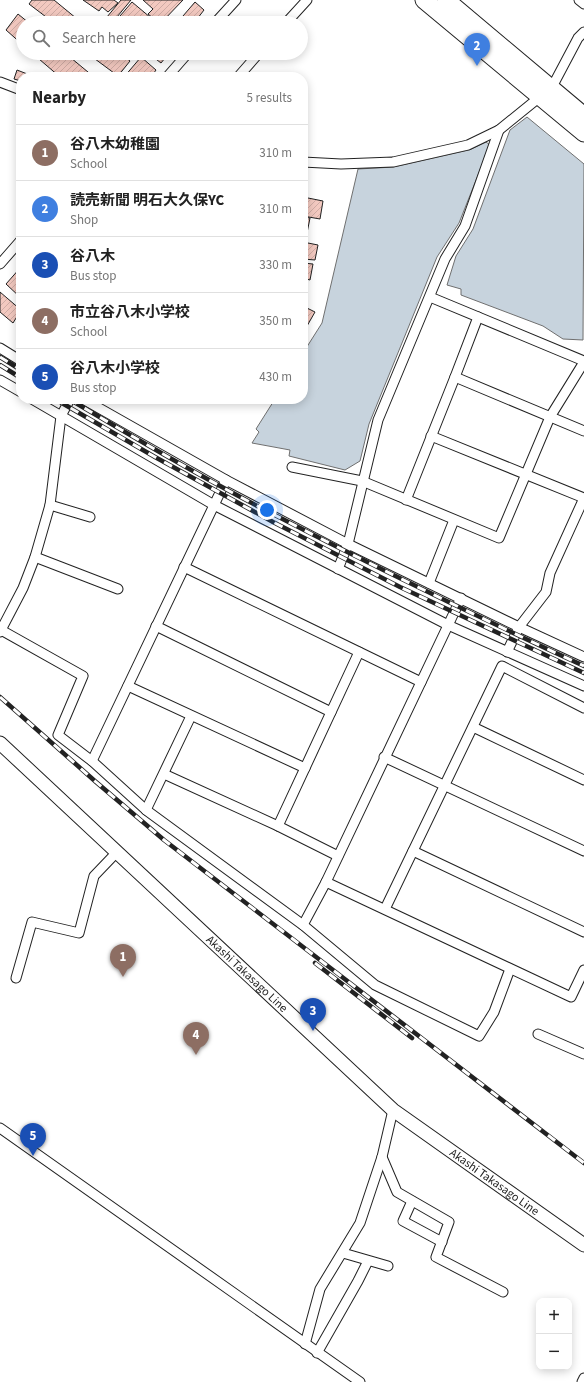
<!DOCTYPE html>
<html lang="en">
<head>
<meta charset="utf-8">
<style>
  :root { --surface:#fff; --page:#f2f2f2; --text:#222; --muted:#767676; --line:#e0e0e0; --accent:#c62828 }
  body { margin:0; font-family:"Source Sans 3","Noto Sans JP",sans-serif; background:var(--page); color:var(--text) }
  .controls { position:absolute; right:12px; bottom:12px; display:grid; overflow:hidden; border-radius:8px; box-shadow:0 2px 10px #0003 }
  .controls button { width:36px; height:36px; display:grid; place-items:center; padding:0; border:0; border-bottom:1px solid var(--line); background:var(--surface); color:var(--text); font:20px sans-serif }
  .you { position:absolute; left:267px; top:510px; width:14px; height:14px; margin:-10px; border:3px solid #fff; border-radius:50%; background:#1a73e8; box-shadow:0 0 0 6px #1a73e833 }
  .badge { display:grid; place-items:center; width:26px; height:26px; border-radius:50%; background:var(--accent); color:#fff; font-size:13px; font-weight:700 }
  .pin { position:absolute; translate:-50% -33px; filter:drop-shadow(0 1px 2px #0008) }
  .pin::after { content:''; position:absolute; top:21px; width:14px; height:12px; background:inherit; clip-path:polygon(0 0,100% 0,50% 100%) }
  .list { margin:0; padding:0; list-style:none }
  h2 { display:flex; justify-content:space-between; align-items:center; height:52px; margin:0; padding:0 16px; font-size:17px }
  h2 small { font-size:13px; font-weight:400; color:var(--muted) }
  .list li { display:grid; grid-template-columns:26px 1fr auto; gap:12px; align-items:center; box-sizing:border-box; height:56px; padding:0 16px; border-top:1px solid var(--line) }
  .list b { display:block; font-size:15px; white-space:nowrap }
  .list p { margin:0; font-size:13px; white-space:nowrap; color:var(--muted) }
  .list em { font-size:13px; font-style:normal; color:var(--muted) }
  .icon { flex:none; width:22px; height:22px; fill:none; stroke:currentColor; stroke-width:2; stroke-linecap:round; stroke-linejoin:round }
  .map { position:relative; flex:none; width:584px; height:1382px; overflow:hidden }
  .search { position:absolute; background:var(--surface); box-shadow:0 2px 10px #0003; left:16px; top:16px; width:292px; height:44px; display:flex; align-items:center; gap:10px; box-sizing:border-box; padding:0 14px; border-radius:22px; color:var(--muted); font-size:15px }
  .panel { position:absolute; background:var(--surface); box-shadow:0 2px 10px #0003; left:16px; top:72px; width:292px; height:332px; border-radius:16px }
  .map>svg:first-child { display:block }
  .water { fill:#c7d3dd; stroke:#6f6f6f }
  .building { fill:url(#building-hatch); stroke:#222 }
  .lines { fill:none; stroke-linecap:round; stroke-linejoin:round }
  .street-casing { stroke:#222; stroke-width:11 }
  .secondary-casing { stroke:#222; stroke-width:15 }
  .highway-casing { stroke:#222; stroke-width:19 }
  .street { stroke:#fff; stroke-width:9 }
  .secondary { stroke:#fff; stroke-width:13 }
  .highway { stroke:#fff; stroke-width:17 }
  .rail-casing { stroke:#222; stroke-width:4.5 }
  .rail { stroke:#fff; stroke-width:3; stroke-dasharray:9; stroke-linecap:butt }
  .labels { text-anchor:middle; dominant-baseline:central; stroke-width:3; stroke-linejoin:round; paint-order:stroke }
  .street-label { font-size:12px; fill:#222; stroke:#fff }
</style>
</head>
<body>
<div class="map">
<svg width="584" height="1382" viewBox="0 0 584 1382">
  <defs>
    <pattern id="building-hatch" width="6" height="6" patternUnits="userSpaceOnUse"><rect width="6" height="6" fill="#f3c9c0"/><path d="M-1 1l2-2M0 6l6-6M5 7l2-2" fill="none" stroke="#d0aca5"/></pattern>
  </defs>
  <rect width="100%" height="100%" fill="#fff"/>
  <g class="water">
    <polygon points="527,117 584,164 583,340 563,339 543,326 461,295 461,289 447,285 456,256 473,229 510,130"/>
    <polygon points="486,142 490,145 459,223 437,257 369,424 360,461 345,470 289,456 290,450 252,443 259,432 256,429 275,399 303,399 303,353 322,323 358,169 394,167 469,150"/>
  </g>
  <g class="building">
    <polygon points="32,0 54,0 82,23 54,23 29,4"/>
    <polygon points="83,0 114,0 118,3 108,12 102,7 99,11"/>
    <polygon points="121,0 131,0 112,23 102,23"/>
    <polygon points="143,0 183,0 161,23 159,23 148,14 153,9"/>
    <polygon points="132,2 157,23 114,23"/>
    <polygon points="195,2 204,10 194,23 177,23"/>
    <polygon points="18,14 29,23 23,23 23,45 6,30"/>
    <polygon points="32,53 65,53 94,77 60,77"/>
    <polygon points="87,53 120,53 130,61 118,76"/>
    <polygon points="148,53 169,53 161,63"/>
    <polygon points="141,57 156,70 151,77 124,77"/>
    <polygon points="17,70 35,77 21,77 21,81 14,79"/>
    <polygon points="303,197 323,201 320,219 303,216"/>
    <polygon points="304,217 310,218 305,243 303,242"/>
    <polygon points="303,242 318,245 315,260 303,259"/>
    <polygon points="303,263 313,264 310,280 303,278"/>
    <polygon points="21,267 21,298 6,284"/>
    <polygon points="0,292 21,310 13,323 0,312"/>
    <polygon points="307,308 315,312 303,333 303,315"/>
  </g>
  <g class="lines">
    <g class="street-casing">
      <g id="street">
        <polyline points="579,0 584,4"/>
        <polyline points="215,23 236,0"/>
        <polyline points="286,23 307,0"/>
        <polyline points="167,77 188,53"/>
        <polyline points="238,77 259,53"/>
        <polyline points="0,82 21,90"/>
        <polyline points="551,89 578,38 584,32"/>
        <polyline points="303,162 341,164 393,162 468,145 499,130 541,96"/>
        <polyline points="0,264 21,240"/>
        <polyline points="430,297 584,361"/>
        <polyline points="0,348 21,361"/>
        <polyline points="455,377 584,431"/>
        <polyline points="0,380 21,392"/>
        <polyline points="32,399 214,505 448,625 584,686"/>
        <polyline points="83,399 226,480 348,544 519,627 584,657"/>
        <polyline points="431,436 584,498 550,573 546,592 519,627 507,652"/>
        <polyline points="292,467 362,481 499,538 550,417 584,362"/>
        <polyline points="406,500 455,377 478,317"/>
        <polyline points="50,505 90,517"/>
        <polyline points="35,557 118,589"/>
        <polyline points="184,567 421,682"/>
        <polyline points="338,569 348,544 378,420 445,259 465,226 499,130"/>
        <polyline points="429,583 454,520"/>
        <polyline points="156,626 331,712"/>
        <polyline points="1,630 83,676 58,735 92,761 146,810 303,925 375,985 479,1036 494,1012 510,969"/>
        <polyline points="0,632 23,588 35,557 50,505 61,416 70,399"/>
        <polyline points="128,686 305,768"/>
        <polyline points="473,727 584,780"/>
        <polyline points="384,757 584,851"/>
        <polyline points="92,761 226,480"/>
        <polyline points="164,774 278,826 338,856"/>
        <polyline points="146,810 191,716"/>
        <polyline points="278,826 359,652"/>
        <polyline points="413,851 584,932"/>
        <polyline points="326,882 571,997 584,970"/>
        <polyline points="385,909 502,666 584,708"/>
        <polyline points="303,925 326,882 461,598"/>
        <polyline points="16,978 32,922 79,933 94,876 117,852"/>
        <polyline points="538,1034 584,1054"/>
        <polyline points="0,1128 360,1382"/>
        <polyline points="382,1157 397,1192 449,1222 436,1257 503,1292"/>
        <polyline points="412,1201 403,1221 442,1242"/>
        <polyline points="343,1253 388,1266"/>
        <polyline points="305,1344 320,1289 360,1223 382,1157 393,1110"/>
        <polyline points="317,1353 358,1281 368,1261"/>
        <polyline points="582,1382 584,1378"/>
      </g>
    </g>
    <g class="secondary-casing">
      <g id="secondary">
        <path id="s1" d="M0,743L393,1110L584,1245"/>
      </g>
    </g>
    <g class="highway-casing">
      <g id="highway">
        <polyline points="424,0 584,133"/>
        <polyline points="446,0 584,116"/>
      </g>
    </g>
    <use href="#street" class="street"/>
    <use href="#secondary" class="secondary"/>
    <use href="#highway" class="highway"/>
    <g class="rail-casing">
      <g id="rail">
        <polyline points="0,357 21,370"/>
        <polyline points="0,365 21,378"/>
        <polyline points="55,399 155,457 273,522 400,587 584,673"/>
        <path d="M69,399C135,438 201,477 269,512C373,566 478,617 584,666"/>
        <polyline points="0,697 96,782 164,840 584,1163"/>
        <polyline points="315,963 412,1038"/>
      </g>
    </g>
    <use href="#rail" class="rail"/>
  </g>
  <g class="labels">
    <g class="street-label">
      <text stroke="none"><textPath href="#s1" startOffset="338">Akashi Takasago Line</textPath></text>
      <text stroke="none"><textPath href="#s1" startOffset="662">Akashi Takasago Line</textPath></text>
    </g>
  </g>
</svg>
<div class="controls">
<button>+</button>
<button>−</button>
</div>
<div class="you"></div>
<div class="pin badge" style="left:123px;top:977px;background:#8d6e63">1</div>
<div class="pin badge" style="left:477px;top:66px;background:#3f7fe0">2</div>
<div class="pin badge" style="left:313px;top:1031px;background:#1a4fb4">3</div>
<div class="pin badge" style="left:196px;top:1055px;background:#8d6e63">4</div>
<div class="pin badge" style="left:33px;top:1156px;background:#1a4fb4">5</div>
<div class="search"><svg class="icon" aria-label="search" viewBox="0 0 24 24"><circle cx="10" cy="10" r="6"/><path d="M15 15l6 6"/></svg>Search here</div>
<section class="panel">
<h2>Nearby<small>5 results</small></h2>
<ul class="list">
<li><span class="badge" style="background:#8d6e63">1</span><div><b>谷八木幼稚園</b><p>School</p></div><em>310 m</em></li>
<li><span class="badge" style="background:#3f7fe0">2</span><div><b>読売新聞 明石大久保YC</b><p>Shop</p></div><em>310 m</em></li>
<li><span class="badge" style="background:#1a4fb4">3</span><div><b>谷八木</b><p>Bus stop</p></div><em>330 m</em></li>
<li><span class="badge" style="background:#8d6e63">4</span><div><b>市立谷八木小学校</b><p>School</p></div><em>350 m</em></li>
<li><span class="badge" style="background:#1a4fb4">5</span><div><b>谷八木小学校</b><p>Bus stop</p></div><em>430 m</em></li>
</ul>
</section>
</div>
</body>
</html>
